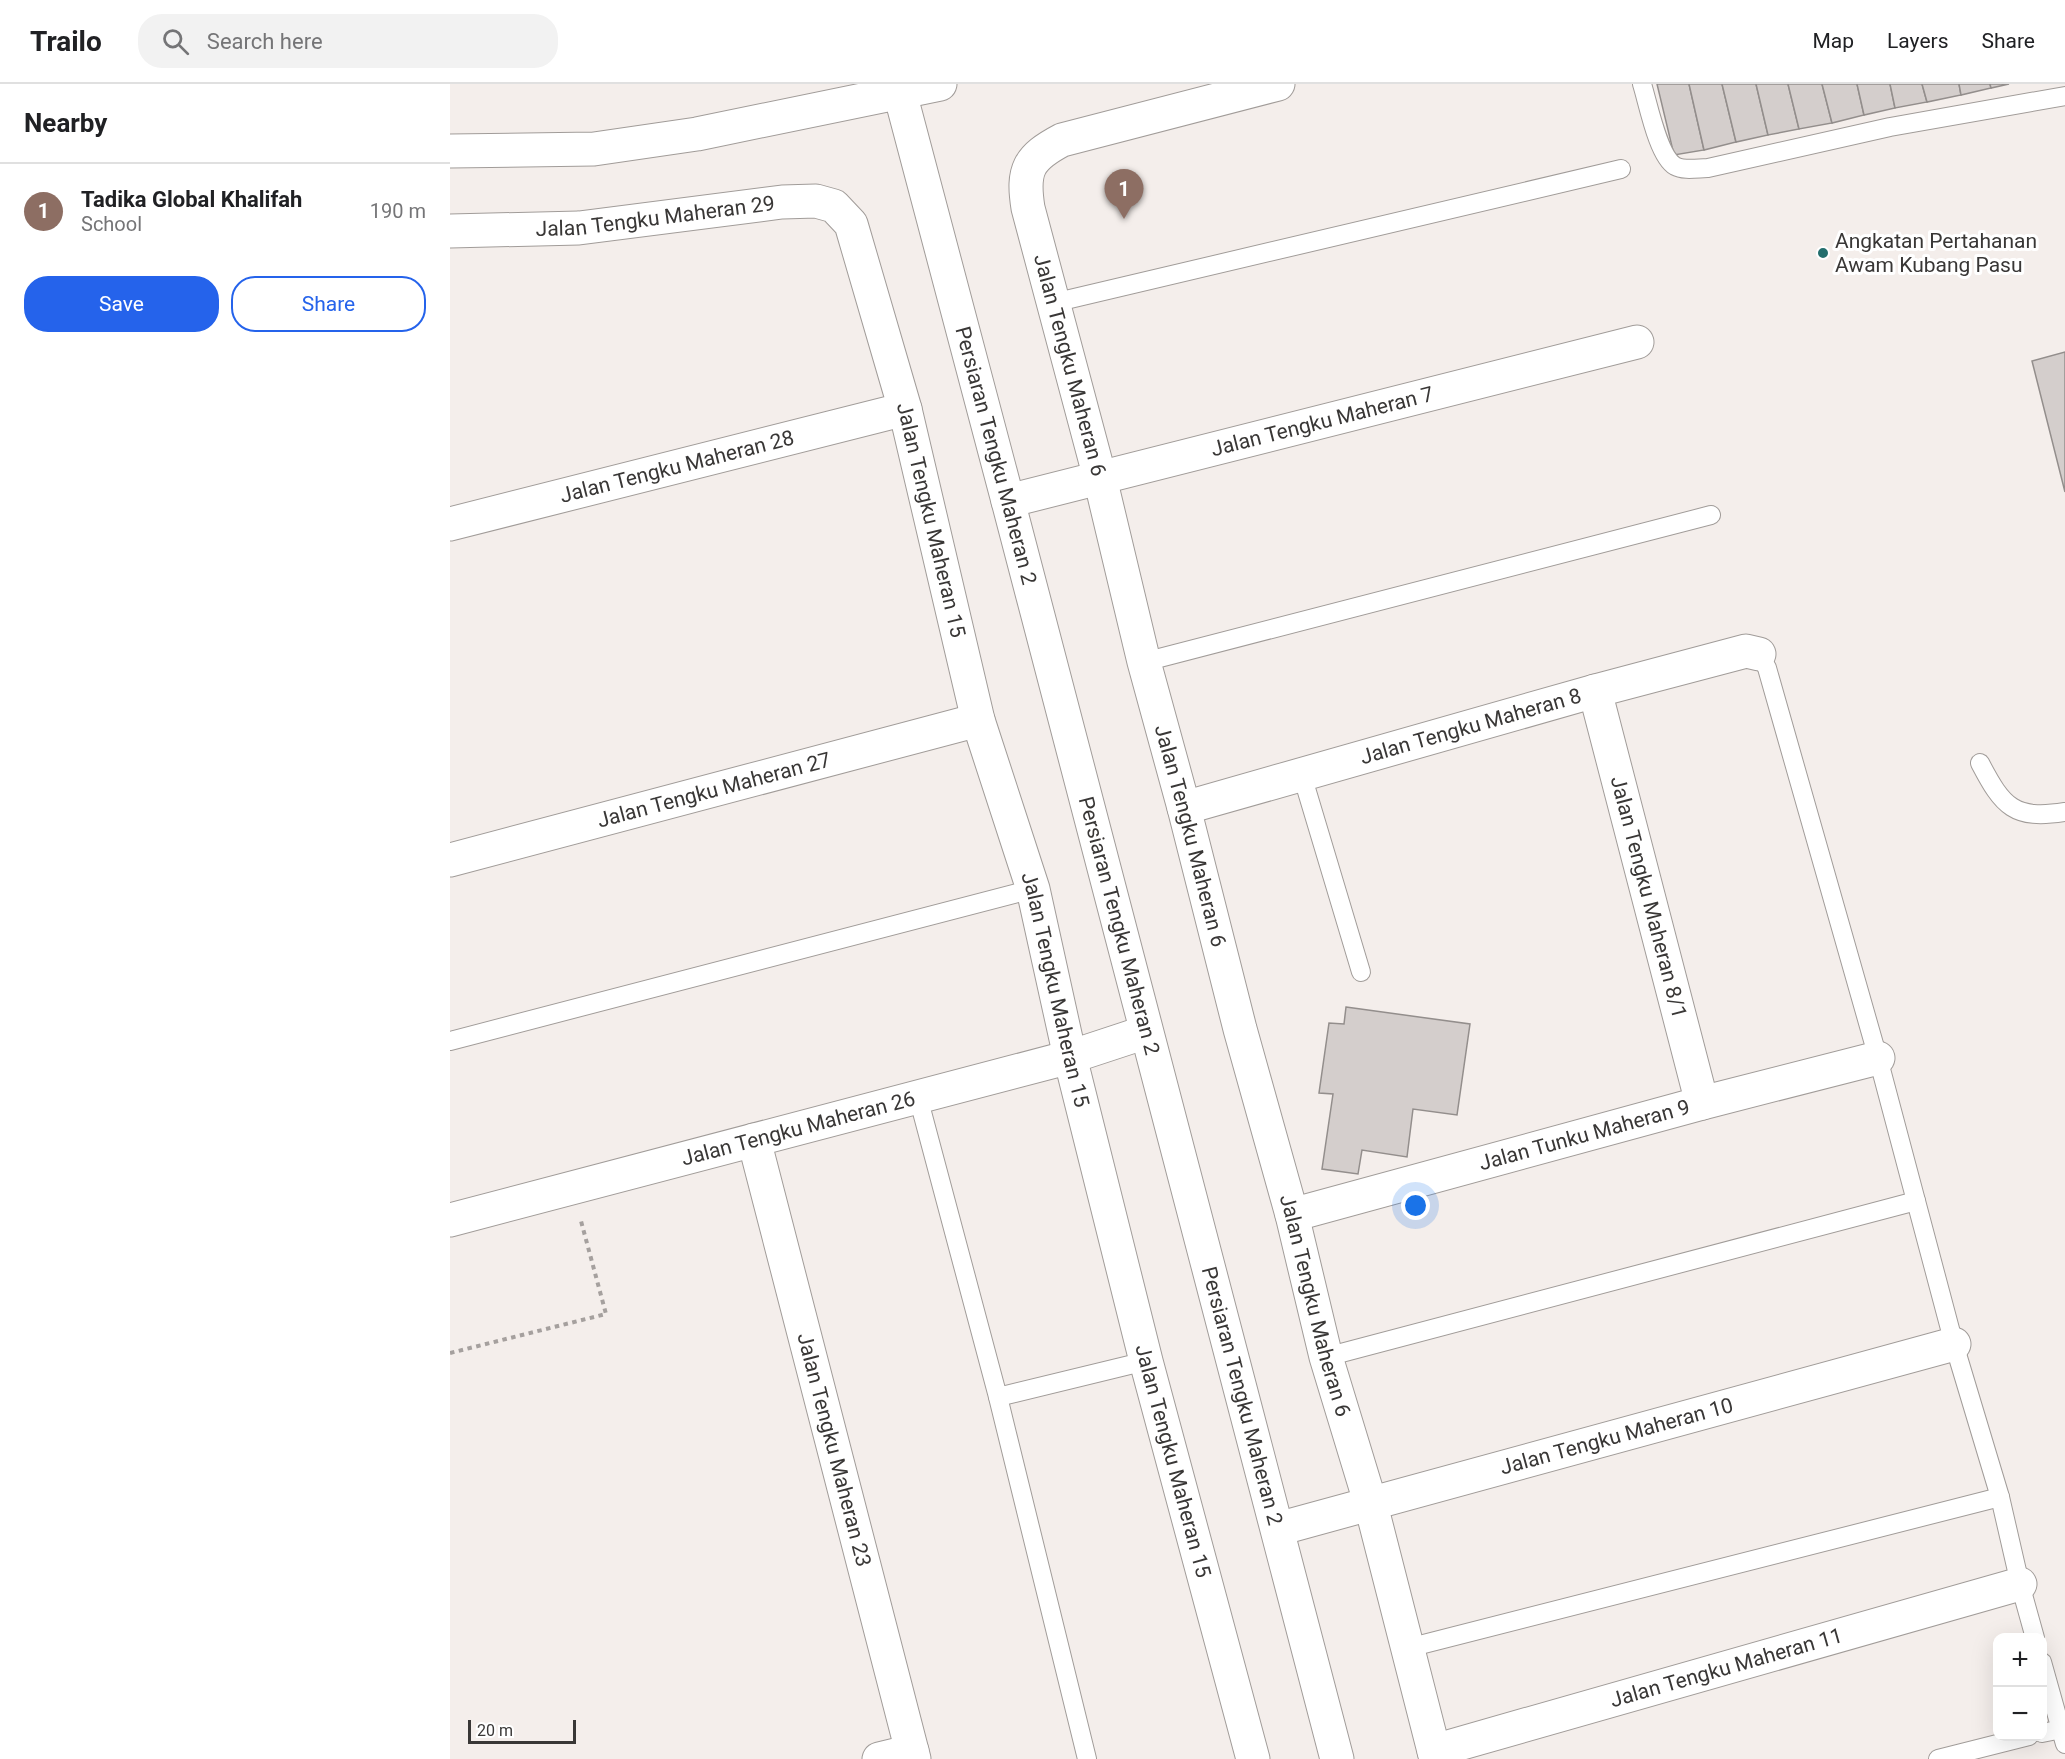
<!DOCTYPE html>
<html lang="en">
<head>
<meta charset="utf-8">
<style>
  :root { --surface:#fff; --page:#f2f2f2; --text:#202124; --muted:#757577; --line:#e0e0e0; --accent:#2563eb }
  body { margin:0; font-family:Roboto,sans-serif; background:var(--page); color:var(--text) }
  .controls { position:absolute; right:18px; bottom:18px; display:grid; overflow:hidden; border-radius:12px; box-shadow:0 6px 24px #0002 }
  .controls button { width:54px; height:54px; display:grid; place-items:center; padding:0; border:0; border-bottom:2px solid var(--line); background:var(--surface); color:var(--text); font:30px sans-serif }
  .scale { position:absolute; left:18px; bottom:15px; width:108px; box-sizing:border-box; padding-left:6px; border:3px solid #393736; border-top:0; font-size:16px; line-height:21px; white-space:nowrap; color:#393736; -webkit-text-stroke:4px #fff; paint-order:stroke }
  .you { position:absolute; left:966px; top:1122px; width:21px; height:21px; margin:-15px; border:4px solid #fff; border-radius:50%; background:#1a73e8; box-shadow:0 0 0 9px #1a73e833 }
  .badge { display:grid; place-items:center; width:39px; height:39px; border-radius:50%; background:var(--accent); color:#fff; font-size:20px; font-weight:700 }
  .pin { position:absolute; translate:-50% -50px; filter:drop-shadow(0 2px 3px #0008) }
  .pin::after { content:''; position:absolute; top:32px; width:21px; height:18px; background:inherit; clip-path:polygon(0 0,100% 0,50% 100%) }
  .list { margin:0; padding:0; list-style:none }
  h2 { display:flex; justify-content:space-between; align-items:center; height:78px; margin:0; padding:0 24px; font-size:26px }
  h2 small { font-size:20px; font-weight:400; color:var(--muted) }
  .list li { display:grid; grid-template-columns:39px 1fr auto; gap:18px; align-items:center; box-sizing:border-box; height:96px; padding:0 24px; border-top:2px solid var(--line) }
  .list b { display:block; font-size:22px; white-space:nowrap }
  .list p { margin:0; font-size:20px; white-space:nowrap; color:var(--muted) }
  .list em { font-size:20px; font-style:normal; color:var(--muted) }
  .actions { display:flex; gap:12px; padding:18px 24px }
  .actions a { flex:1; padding:14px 0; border:2px solid var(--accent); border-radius:24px; text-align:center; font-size:21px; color:var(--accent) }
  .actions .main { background:var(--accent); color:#fff }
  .icon { flex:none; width:33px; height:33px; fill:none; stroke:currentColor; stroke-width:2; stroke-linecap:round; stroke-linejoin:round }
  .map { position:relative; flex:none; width:1615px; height:1675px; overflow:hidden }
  header { display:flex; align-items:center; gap:36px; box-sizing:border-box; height:84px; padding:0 30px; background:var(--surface); border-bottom:2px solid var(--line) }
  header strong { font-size:28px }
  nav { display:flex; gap:33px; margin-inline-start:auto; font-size:21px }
  .search { width:420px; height:54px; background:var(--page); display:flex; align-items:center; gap:15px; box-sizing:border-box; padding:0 21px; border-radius:24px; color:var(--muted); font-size:22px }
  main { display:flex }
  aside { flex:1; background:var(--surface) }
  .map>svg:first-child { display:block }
  .building { fill:#d4cecc; stroke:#938e8c; stroke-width:1.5 }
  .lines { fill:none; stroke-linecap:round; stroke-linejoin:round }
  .service-casing { stroke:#a19c99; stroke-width:20 }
  .minor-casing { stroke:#a19c99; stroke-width:35 }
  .tertiary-casing { stroke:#a19c99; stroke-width:35 }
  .path { stroke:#a5a09e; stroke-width:4; stroke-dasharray:4.5 4.5; stroke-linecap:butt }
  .service { stroke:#fff; stroke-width:18 }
  .minor { stroke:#fff; stroke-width:33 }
  .tertiary { stroke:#fff; stroke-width:33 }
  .poi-dot { fill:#236e6d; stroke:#fff; stroke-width:2 }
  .labels { text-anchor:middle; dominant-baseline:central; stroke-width:6; stroke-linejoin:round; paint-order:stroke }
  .street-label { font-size:21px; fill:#393736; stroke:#fff }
  .poi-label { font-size:21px; fill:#393736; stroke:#fff; text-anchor:start }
</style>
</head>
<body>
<header>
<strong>Trailo</strong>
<div class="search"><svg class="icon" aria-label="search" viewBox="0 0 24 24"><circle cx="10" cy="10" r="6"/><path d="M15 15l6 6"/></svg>Search here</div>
<nav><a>Map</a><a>Layers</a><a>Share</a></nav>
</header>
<main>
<aside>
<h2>Nearby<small></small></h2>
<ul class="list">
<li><span class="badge" style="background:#8d6e63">1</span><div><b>Tadika Global Khalifah</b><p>School</p></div><em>190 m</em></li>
</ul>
<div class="actions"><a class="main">Save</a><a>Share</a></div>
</aside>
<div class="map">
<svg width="1615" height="1675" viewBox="0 0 1615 1675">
  <rect width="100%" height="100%" fill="#f4eeeb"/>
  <g class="building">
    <polygon points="1207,0 1239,0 1254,66 1224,71"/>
    <polygon points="1239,0 1272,0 1286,58 1254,66"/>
    <polygon points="1272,0 1306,0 1318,51 1286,58"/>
    <polygon points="1306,0 1338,0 1349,45 1318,51"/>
    <polygon points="1338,0 1372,0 1382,39 1349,45"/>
    <polygon points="1372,0 1407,0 1414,31 1382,39"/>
    <polygon points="1407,0 1440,0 1445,24 1414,31"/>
    <polygon points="1440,0 1472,0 1477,18 1445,24"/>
    <polygon points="1472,0 1509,0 1511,11 1477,18"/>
    <polygon points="1509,0 1540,0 1541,4 1511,11"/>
    <polygon points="1540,0 1559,0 1541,4"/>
    <polygon points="1615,268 1615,408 1582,277"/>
    <polygon points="896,923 1020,940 1007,1031 963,1025 957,1073 912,1066 908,1090 872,1085 883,1010 869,1009 879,939 894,940"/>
  </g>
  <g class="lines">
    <g class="service-casing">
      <g id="service">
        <path d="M1192,0C1198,19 1208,72 1225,82C1234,87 1248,84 1258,84L1440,43L1615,12"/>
        <polyline points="603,219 1171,85"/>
        <polyline points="1309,570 1317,584 1428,974 1504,1260 1550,1413 1570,1500 1585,1554"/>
        <polyline points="694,578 1261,431"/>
        <path d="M1530,679C1553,723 1564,736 1615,728"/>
        <polyline points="852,691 911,888"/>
        <polyline points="0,957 583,805"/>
        <polyline points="468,1013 548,1313 696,1277"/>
        <polyline points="876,1273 1466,1117"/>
        <polyline points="548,1313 637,1675"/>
        <polyline points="958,1564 1550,1413"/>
        <polyline points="1592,1578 1615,1660"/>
        <polyline points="1592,1649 1612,1645"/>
        <polyline points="1488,1675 1579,1652"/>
      </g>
    </g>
    <g class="minor-casing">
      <g id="minor">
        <path id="s1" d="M828,0L612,56C578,74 572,86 578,124L650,394L694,578L734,724L790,945L842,1131L876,1273L921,1421L986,1675"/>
        <path id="s2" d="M450,9L558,417L887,1675"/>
        <path id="s3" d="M0,147L129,144L332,118L366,117L384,122L401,140L455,325L528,636L583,805L620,973L696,1277L803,1675"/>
        <path id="s4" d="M558,417L1187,258"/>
        <path id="s5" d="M0,440L455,325"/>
        <path id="s6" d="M1145,607L1252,1019"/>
        <path id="s7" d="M734,724L1145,607L1296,567L1309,570"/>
        <path id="s8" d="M0,776L528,636"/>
        <path id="s9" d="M304,1056L464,1675"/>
        <path id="s10" d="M842,1131L1252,1019L1428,974"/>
        <path id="s11" d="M0,1136L620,973L696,948"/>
        <path id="s12" d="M828,1445L1504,1260"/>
        <path id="s13" d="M984,1667L1570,1500"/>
        <polyline points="429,1675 462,1667"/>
      </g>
    </g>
    <g class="tertiary-casing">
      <polyline id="tertiary" points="0,67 144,65 247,50 490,0"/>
    </g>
    <polyline class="path" points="0,1269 156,1230 131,1137"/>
    <use href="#service" class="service"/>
    <use href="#minor" class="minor"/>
    <use href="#tertiary" class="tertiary"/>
  </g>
  <circle class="poi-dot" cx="1373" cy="169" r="6"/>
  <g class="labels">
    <g class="street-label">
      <text stroke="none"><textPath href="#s3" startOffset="206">Jalan Tengku Maheran 29</textPath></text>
      <text stroke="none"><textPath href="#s1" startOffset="470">Jalan Tengku Maheran 6</textPath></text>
      <text stroke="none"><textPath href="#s4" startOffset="324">Jalan Tengku Maheran 7</textPath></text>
      <text stroke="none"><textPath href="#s2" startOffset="375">Persiaran Tengku Maheran 2</textPath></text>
      <text stroke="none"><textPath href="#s5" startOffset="234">Jalan Tengku Maheran 28</textPath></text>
      <text stroke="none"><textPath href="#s3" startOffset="718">Jalan Tengku Maheran 15</textPath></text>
      <text stroke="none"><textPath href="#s7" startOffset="298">Jalan Tengku Maheran 8</textPath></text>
      <text stroke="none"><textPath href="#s8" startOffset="273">Jalan Tengku Maheran 27</textPath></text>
      <text stroke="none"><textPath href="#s1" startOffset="956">Jalan Tengku Maheran 6</textPath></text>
      <text stroke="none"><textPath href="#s6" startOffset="213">Jalan Tengku Maheran 8/1</textPath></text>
      <text stroke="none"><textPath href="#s2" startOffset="861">Persiaran Tengku Maheran 2</textPath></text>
      <text stroke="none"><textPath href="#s3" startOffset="1204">Jalan Tengku Maheran 15</textPath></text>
      <text stroke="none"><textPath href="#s11" startOffset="360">Jalan Tengku Maheran 26</textPath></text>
      <text stroke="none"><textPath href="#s10" startOffset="303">Jalan Tunku Maheran 9</textPath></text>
      <text stroke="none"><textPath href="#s1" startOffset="1442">Jalan Tengku Maheran 6</textPath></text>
      <text stroke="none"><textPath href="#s2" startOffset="1347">Persiaran Tengku Maheran 2</textPath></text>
      <text stroke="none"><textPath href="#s12" startOffset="351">Jalan Tengku Maheran 10</textPath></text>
      <text stroke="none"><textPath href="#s9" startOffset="320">Jalan Tengku Maheran 23</textPath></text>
      <text stroke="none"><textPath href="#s3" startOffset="1690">Jalan Tengku Maheran 15</textPath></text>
      <text stroke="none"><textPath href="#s13" startOffset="304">Jalan Tengku Maheran 11</textPath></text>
    </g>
    <g class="poi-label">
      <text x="1385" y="157">Angkatan Pertahanan<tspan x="1385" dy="24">Awam Kubang Pasu</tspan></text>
    </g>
  </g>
</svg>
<div class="controls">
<button>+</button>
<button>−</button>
</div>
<div class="scale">20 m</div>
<div class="you"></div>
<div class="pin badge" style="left:674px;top:135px;background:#8d6e63">1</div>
</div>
</main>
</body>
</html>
